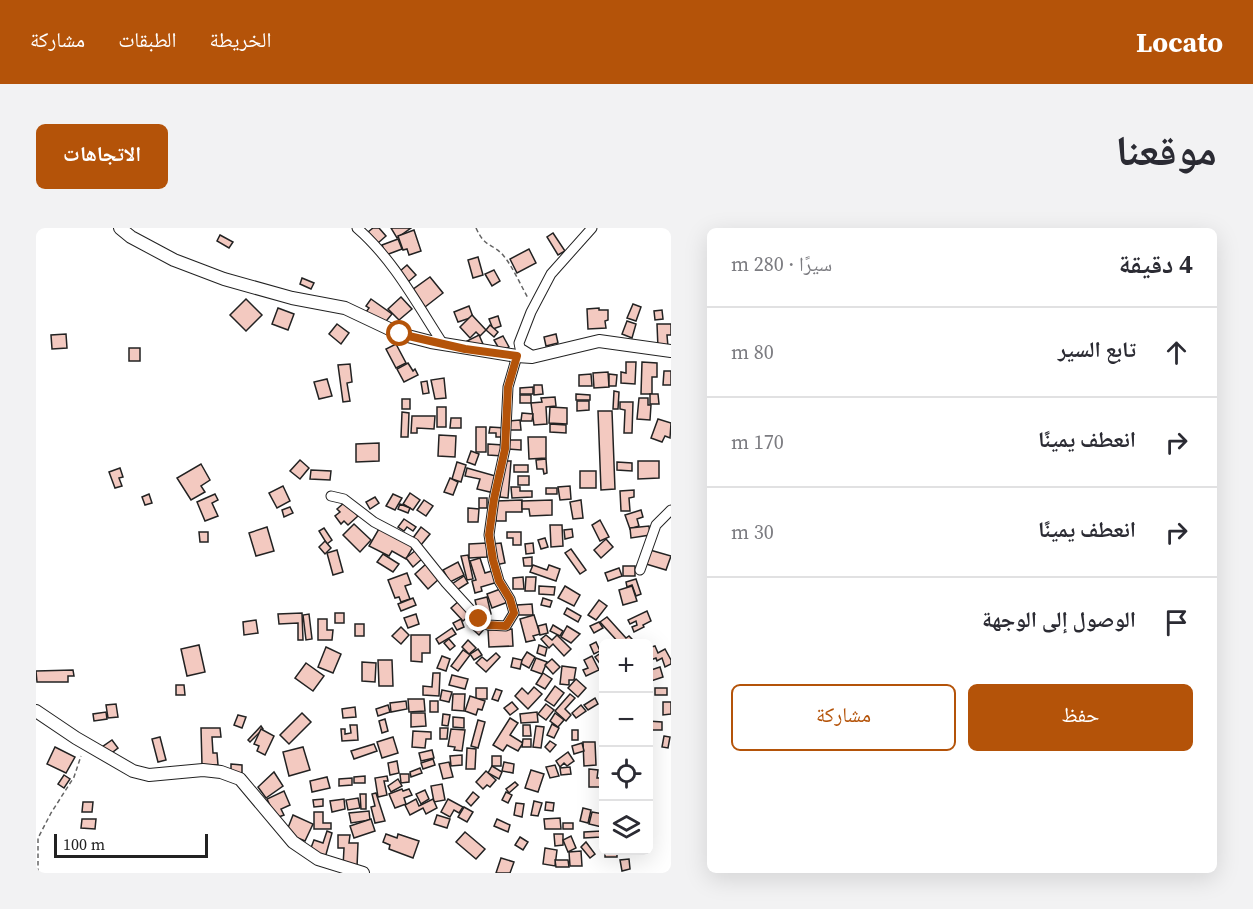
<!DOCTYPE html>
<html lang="ar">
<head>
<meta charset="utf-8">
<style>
  :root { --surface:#fff; --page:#f2f2f3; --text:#2b2b33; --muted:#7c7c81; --line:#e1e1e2; --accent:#b45309 }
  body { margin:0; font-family:"Source Serif 4","Noto Naskh Arabic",serif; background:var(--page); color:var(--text); direction:rtl }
  .controls { position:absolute; right:18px; bottom:18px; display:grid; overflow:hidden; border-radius:9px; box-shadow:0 6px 24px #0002 }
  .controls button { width:54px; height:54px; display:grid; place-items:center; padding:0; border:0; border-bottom:2px solid var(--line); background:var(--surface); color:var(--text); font:30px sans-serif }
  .scale { position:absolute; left:18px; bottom:15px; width:154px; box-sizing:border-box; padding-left:6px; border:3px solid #222; border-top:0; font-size:16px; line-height:21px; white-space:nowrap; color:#222; -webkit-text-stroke:4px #fff; paint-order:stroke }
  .stop { position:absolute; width:18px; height:18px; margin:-14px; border:4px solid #b45309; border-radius:50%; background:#fff }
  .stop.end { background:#b45309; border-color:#fff; box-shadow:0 2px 6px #0008 }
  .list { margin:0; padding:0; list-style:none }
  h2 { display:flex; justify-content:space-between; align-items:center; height:78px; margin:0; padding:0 24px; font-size:26px }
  h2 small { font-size:20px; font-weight:400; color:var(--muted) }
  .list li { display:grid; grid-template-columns:39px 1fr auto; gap:18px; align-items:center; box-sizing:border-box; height:90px; padding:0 24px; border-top:2px solid var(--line) }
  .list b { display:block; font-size:22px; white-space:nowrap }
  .list em { font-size:20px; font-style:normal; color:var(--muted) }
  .actions { display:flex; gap:12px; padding:18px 24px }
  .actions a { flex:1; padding:14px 0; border:2px solid var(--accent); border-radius:9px; text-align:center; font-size:21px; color:var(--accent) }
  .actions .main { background:var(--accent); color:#fff }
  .icon { flex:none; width:33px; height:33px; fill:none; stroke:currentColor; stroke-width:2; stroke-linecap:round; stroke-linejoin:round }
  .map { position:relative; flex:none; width:635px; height:645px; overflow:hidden; direction:ltr; border-radius:9px }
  header { display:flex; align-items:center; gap:36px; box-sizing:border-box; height:84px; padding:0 30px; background:var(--accent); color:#fff }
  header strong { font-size:28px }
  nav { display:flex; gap:33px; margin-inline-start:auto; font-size:21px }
  .intro { display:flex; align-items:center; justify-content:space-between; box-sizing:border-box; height:144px; padding:0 36px }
  h1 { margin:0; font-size:42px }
  .button { padding:15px 27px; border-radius:9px; background:var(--accent); color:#fff; font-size:21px; font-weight:700 }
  main { display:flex; gap:36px; padding:0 36px }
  aside { flex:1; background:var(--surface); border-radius:9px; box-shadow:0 6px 24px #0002 }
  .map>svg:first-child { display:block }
  .building { fill:#f3c9c0; stroke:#222; stroke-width:1.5 }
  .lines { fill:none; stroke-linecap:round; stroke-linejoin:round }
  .minor-casing { stroke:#222; stroke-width:11 }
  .tertiary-casing { stroke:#222; stroke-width:14 }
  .path { stroke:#646464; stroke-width:1.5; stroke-dasharray:4.5 3; stroke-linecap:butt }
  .minor { stroke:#fff; stroke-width:9 }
  .tertiary { stroke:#fff; stroke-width:12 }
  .route { stroke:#b45309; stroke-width:8 }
</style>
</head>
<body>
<header>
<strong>Locato</strong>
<nav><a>الخريطة</a><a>الطبقات</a><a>مشاركة</a></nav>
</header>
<div class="intro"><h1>موقعنا</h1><a class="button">الاتجاهات</a></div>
<main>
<aside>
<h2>4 دقيقة<small>سيرًا · 280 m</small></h2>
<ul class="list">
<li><svg class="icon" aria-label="ahead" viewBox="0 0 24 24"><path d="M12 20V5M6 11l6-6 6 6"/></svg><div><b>تابع السير</b></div><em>80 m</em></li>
<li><svg class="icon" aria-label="right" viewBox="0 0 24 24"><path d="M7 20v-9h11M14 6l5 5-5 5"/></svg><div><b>انعطف يمينًا</b></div><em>170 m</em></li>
<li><svg class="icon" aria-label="right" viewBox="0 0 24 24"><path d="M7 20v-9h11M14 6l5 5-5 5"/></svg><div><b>انعطف يمينًا</b></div><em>30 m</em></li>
<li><svg class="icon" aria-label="arrive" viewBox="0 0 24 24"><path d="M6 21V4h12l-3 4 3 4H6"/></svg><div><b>الوصول إلى الوجهة</b></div></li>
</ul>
<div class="actions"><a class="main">حفظ</a><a>مشاركة</a></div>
</aside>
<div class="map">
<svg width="635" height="645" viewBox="0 0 635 645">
  <rect width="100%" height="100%" fill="#fff"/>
  <g class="building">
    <polygon points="337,0 343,0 350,8 342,15 332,4"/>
    <polygon points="355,0 375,0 361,10"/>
    <polygon points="378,2 385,23 373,27 371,21 367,22 362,8"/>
    <polygon points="517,5 529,23 522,27 511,9"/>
    <polygon points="184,7 197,14 193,20 181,13"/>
    <polygon points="362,11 366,21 350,27 346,17"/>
    <polygon points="493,21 500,35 481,45 474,31"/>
    <polygon points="442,29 447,47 437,50 432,32"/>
    <polygon points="371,37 380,47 372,54 363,44"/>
    <polygon points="458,42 464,53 456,58 449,46"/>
    <polygon points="394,49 407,65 389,79 376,62"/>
    <polygon points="266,50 278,55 275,61 264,56"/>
    <polygon points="365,69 376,81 363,92 352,81"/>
    <polygon points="210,71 226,87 210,103 194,87"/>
    <polygon points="335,71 356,86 347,97 330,84 333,80 330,78"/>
    <polygon points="597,76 605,79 600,93 591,90"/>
    <polygon points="433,78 437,89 422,94 418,84"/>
    <polygon points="242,80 258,86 252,102 236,96"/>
    <polygon points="563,80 563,82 572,82 572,92 569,93 570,100 552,101 551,81"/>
    <polygon points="626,82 627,91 619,92 618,83"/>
    <polygon points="436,87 450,102 444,108 440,104 434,110 424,99"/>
    <polygon points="462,88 465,98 457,101 453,91"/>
    <polygon points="591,93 600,96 596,110 586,106"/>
    <polygon points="301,96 313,105 305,116 293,106"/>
    <polygon points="621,96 635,96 635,107 631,107 632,119 622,120"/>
    <polygon points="454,97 462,104 458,109 450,102"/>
    <polygon points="30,106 31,120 16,121 15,107"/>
    <polygon points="520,106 522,115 510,118 508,109"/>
    <polygon points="443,107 447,116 435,121 431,113"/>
    <polygon points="467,108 473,119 465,124 458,112"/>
    <polygon points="360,116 370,135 360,140 350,121"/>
    <rect x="93" y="120" width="11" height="13"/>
    <polygon points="590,134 600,134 599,156 585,155 585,144 590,145"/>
    <polygon points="606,134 621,135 621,149 616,149 616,166 605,166"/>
    <polygon points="372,135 377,143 379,141 382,147 368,154 361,141"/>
    <polygon points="314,136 316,154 311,155 314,173 307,174 302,137"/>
    <polygon points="628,143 635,143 635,157 627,157"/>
    <polygon points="572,144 573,159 558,160 557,145"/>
    <polygon points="555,146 556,158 543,158 543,147"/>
    <polygon points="573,146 581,147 580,158 573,158"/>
    <polygon points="408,150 410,170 399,171 395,152"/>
    <polygon points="291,151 296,168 283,171 278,154"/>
    <polygon points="391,153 393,165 387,166 385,154"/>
    <polygon points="498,157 506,157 507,166 498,167"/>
    <polygon points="497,159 497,166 484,166 484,160"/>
    <polygon points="578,163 583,164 582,181 577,181"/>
    <polygon points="540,166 554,167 554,172 540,172"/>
    <polygon points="614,166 622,166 623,176 614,176"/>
    <rect x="484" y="167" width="11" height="8"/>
    <polygon points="519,169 520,178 510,179 511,196 498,197 495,175 506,174 505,170"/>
    <polygon points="603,170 612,170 612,177 615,177 614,192 601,191"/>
    <rect x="366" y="171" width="8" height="10"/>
    <polygon points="541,173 553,173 553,182 541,183"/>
    <polygon points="584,174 597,174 596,205 588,205 589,182 584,181"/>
    <rect x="401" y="179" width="9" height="20"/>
    <polygon points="514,179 531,180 531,196 513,195"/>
    <polygon points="562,183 576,183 579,261 565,262"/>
    <polygon points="366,184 373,185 372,209 365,209"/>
    <polygon points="486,185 497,186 496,193 485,193"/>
    <polygon points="376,188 399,188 398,201 381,200 381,205 375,205"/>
    <polygon points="415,190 425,190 425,200 414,200"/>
    <polygon points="622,191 635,195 634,210 629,208 626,214 615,210"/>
    <polygon points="484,192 485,202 474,202 473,193"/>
    <polygon points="514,196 530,197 530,205 514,204"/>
    <rect x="440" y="199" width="10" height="25"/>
    <polygon points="454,199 469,200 469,209 460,209 460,205 453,205"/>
    <polygon points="403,207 420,208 419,229 402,228"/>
    <polygon points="492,209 510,209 510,230 493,231"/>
    <polygon points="472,212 485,212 485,222 472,221"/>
    <polygon points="343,215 343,233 320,234 320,216"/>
    <polygon points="452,216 467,217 467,228 452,227"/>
    <polygon points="435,223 443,226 439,237 431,234"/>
    <polygon points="510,231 511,245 508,246 507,241 501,241 500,232"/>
    <polygon points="264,232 273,240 264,251 254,243"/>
    <polygon points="467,233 475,233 472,270 464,269"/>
    <polygon points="602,233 623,233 623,250 602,251"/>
    <polygon points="421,234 430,237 425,254 416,251"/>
    <polygon points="581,234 596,235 596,243 581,242"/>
    <polygon points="165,236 174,252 165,258 169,264 155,272 141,250"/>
    <rect x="478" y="237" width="14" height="7"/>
    <polygon points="84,240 87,249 83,250 86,258 79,260 73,244"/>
    <polygon points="431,240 463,249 458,265 441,261 444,251 429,248"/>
    <polygon points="275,242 295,243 294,252 274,251"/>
    <rect x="544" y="243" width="16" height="17"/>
    <rect x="482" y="248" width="11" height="9"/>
    <polygon points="414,250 422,254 417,267 408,264"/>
    <polygon points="247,258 254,273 241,280 233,265"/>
    <polygon points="534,258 535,271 524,272 522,259"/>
    <polygon points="475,259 484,259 484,263 496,263 496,269 476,270"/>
    <rect x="510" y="260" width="11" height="6"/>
    <polygon points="598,262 598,269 593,270 594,283 585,283 584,263"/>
    <polygon points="374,265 384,272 377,282 367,276"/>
    <polygon points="113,266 116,275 109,277 106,269"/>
    <polygon points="179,266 182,272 176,275 182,288 169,293 161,274"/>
    <polygon points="357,266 366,270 359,282 350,278"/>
    <polygon points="339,269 343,275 334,281 330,274"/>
    <rect x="443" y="270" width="8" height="10"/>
    <polygon points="388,272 397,278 390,288 381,282"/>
    <polygon points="486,272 486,284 470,284 470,293 460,293 460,273"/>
    <polygon points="516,272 516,287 494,288 493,281 486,281 486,273"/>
    <polygon points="545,272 547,290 537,291 534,274"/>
    <polygon points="309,274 322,288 312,297 308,293 305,296 299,288 304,284 301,281"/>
    <polygon points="364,276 374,280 372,285 362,281"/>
    <polygon points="254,279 257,285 248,289 246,282"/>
    <polygon points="432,280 443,281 442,294 432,294"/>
    <polygon points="605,282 607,289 601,291 603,298 594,301 589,287"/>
    <polygon points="368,291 380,299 377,303 371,299 368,303 362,299"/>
    <polygon points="564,292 573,309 564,313 556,297"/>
    <polygon points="318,296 335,312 324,324 307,307"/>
    <polygon points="514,297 526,297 527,318 515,319"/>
    <polygon points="613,298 614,307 595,310 594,300"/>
    <polygon points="231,299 238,323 220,328 213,305"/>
    <polygon points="344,299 377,319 370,331 356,323 353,328 333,318"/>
    <polygon points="385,299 394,306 385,317 377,310"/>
    <polygon points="288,300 296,312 291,316 283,303"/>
    <polygon points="536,301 537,309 529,311 528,302"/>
    <polygon points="163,304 172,304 172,314 164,314"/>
    <polygon points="471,304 485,304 485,317 477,317 477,310 471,310"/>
    <polygon points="509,310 512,319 505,321 502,312"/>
    <polygon points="570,311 577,319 565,330 558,322"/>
    <polygon points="289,313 295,320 289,326 283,319"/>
    <polygon points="451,315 451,329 433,330 433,316"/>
    <polygon points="465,315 469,335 459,337 456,316"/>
    <polygon points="497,315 498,325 490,326 489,316"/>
    <polygon points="535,321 550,342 544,346 529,325"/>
    <polygon points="301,322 307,344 297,347 291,325"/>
    <polygon points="380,322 387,330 377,339 370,330"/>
    <polygon points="614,322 635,328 630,342 610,336"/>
    <polygon points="347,326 363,336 357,344 341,334"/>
    <polygon points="432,327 437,351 431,352 425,328"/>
    <polygon points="496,329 496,338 488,338 487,330"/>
    <polygon points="444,330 449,345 459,342 462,354 445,359 446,363 439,365 436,353 440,352 434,333"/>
    <polygon points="422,334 428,347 414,354 407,342"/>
    <polygon points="390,336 404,350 392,361 379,346"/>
    <polygon points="497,337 511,342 513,337 524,341 520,353 494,344"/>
    <rect x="587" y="338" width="12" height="10"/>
    <polygon points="583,340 586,348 572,353 569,345"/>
    <polygon points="371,345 375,356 369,358 374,371 365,374 363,369 359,370 352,352"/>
    <polygon points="428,348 432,355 421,362 416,356"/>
    <polygon points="487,349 488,361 477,361 477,350"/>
    <polygon points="490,349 500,349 499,363 489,363"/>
    <polygon points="600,351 605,366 600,368 596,357 591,359 590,354"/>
    <polygon points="503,358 519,359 518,367 503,366"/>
    <polygon points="529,358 544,367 538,378 522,370"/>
    <polygon points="596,358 601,373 587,377 583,362"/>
    <polygon points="467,360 472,374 456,380 451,366"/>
    <polygon points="451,369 455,386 443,389 439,372"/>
    <polygon points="377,370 380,377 365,383 362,376"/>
    <polygon points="507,370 516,373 514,379 505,377"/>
    <polygon points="424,372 436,385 427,393 415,380"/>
    <polygon points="563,372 571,378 560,392 552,387"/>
    <polygon points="496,376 497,387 482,387 481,377"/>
    <polygon points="531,380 545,388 542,394 528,386"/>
    <polygon points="611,383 615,393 607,397 608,399 598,404 596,399 601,397 600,393 594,396 592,392"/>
    <polygon points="266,385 267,412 262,412 262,395 243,396 242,386"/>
    <rect x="299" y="385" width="9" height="10"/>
    <polygon points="273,386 276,411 270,412 267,387"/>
    <polygon points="380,386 383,396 372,400 368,390"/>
    <polygon points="498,387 504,406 497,408 499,412 490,414 484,391"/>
    <polygon points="571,389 590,410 593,408 598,413 596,416 584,416 564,394"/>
    <polygon points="438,390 449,400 443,407 432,397"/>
    <polygon points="282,391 291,391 291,402 297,402 296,412 282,412"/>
    <polygon points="425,391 428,399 421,402 417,395"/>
    <polygon points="220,392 222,405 208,407 207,394"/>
    <polygon points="563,394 567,400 558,405 554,398"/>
    <rect x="319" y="396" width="9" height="12"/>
    <polygon points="510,396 512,405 504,407 502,398"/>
    <polygon points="517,397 527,403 524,408 514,403"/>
    <polygon points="531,398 544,406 535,415 525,409"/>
    <polygon points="365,399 373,407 365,416 356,408"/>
    <polygon points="416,400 420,406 403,416 400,411"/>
    <polygon points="476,401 477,418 453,419 452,402"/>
    <polygon points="375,407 394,407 394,425 386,425 386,434 375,433"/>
    <polygon points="510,407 516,412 521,407 535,421 528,428 517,416 513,420 505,411"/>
    <polygon points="413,411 419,418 414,422 408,415"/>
    <polygon points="432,412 440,420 433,426 426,419"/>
    <polygon points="560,414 564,423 558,426 554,417"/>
    <polygon points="163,417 169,444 151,448 145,421"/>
    <polygon points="503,417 511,420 509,428 501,425"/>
    <polygon points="619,418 622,425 629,421 635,432 635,436 629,439 626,430 621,433 620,430 612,433 612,420"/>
    <polygon points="290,419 305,426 297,445 282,439"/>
    <polygon points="442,421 446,427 438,432 434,426"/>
    <polygon points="427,422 434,427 422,443 415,438"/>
    <polygon points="568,423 568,441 559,429"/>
    <polygon points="491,424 499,429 493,440 484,435"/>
    <polygon points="460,425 464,429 450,444 440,435 446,429 451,433"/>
    <polygon points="406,428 414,431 410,443 401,440"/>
    <polygon points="556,428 563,442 550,448 547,442 552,440 548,432"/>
    <polygon points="477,430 486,432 484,441 475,439"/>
    <polygon points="500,430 511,434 506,446 495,442"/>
    <polygon points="516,431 524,439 517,446 509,437"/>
    <polygon points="342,432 356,432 357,458 343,458"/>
    <polygon points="326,434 340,435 339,454 326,453"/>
    <polygon points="270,435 288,448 277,463 259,450"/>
    <polygon points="526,438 540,440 538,452 533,452 533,457 524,456"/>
    <polygon points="624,439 627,449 612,454 612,443"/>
    <polygon points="37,442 38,448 32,448 32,454 1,454 0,443"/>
    <polygon points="397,445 404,445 403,468 387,467 387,458 396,459"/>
    <polygon points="507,445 516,451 509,461 500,456"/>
    <polygon points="416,447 432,451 429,461 413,457"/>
    <polygon points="540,451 550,460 542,469 532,460"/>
    <polygon points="140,457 148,457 149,467 140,467"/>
    <polygon points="519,458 528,465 518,478 509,472"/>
    <polygon points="498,459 506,466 492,481 479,468 486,460 492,466"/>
    <rect x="440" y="460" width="11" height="11"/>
    <rect x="619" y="460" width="12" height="7"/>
    <polygon points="460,461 466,463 462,473 456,471"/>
    <polygon points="406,462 416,464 413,474 404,472"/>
    <polygon points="417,466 429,466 428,483 416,482"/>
    <polygon points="534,466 539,470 529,481 535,487 530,493 519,483"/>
    <polygon points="434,468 449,473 446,482 442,481 440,487 429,483"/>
    <polygon points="559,470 562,476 552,482 548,477"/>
    <polygon points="372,471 388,471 389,483 373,484"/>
    <polygon points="370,473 371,481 355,484 354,475"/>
    <rect x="394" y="473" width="8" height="11"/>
    <polygon points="476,474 482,481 474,487 468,480"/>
    <polygon points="627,474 635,474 635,486 627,487"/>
    <polygon points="80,476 82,489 72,490 70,477"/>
    <polygon points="510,476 518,482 510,492 502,486"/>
    <polygon points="352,477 354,484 342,488 340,481"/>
    <polygon points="545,477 550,483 540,490 536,485"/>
    <polygon points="319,479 320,489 307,490 306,481"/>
    <polygon points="70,484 71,491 58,493 57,486"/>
    <polygon points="501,484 502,494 485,495 484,486"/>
    <polygon points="266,485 275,494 253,516 244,507"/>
    <polygon points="375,485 389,485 390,498 375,499"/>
    <polygon points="519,485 528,492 522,499 514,493"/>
    <polygon points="407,486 414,487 412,498 406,497"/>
    <polygon points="202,487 210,489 206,500 198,497"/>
    <polygon points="417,489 428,490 428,500 417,499"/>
    <polygon points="474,490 482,495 474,507 487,515 482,523 471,517 467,523 457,517"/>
    <polygon points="349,491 352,503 346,505 343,493"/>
    <polygon points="442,492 449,494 442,520 435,518"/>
    <polygon points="612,493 626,494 626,502 614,502"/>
    <polygon points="516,496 523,500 518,510 511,507"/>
    <polygon points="314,497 321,497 322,512 306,513 305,501 309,501 309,506 315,505"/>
    <polygon points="487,497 494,497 495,508 487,508"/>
    <polygon points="225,498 227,501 214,514 212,512"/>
    <polygon points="500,498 508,499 505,520 497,519"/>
    <polygon points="165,500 184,500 185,509 176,509 177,525 181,525 182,537 166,537"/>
    <polygon points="404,500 412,500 411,511 404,511"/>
    <polygon points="225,501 238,508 229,527 221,523 223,518 218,516"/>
    <polygon points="415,501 429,502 426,523 418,522 419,519 412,518"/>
    <rect x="536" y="502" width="6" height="10"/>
    <polygon points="377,503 395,504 395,511 390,511 389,520 376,519"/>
    <polygon points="628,508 634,509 632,520 626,519"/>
    <polygon points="124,509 130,532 122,534 116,511"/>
    <polygon points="357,509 362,525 346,530 341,514"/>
    <polygon points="487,511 495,511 495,519 486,519"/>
    <polygon points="76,512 82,520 73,527 66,519"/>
    <polygon points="514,513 520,517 514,524 509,519"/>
    <polygon points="547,514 559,514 560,537 548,538"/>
    <polygon points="546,515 548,523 538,526 536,518"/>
    <polygon points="338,516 341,523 318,531 315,523"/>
    <polygon points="19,519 39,529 30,545 11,536"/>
    <polygon points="267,519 274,542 253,548 247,524"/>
    <polygon points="431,520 440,521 439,541 430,541"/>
    <polygon points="396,522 398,530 385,533 383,525"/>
    <polygon points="532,524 538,533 531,538 528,535 524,539 520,533"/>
    <polygon points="426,527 426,537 415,538 414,528"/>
    <rect x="456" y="528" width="9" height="10"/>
    <polygon points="397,531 399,537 387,541 385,535"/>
    <polygon points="361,533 363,545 354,547 352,535"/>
    <polygon points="413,534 417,549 407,551 403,536"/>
    <polygon points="468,534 478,536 477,545 466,543"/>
    <polygon points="195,536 206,537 206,545 195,544"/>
    <polygon points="519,537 523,548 514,550 510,539"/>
    <polygon points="456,538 466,544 463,551 452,545"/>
    <polygon points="534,539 535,546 525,547 524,540"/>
    <polygon points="384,540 386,545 375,549 374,544"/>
    <polygon points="553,541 562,542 561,550 568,550 568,559 553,559"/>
    <polygon points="495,542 508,546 502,564 489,560"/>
    <polygon points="450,543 460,552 454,559 451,557 447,561 440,554"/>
    <polygon points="238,544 247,558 230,570 222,559"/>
    <polygon points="364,546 373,546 373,554 365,555"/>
    <polygon points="28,547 34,551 28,560 22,556"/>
    <polygon points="329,548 329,555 318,555 318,549"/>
    <polygon points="351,548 352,553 348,553 351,567 342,569 339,550"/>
    <polygon points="291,549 294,560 276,564 274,553"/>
    <polygon points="316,550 316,557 303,558 303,551"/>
    <polygon points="362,551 366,558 355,564 352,558"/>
    <polygon points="479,554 482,557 473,565 470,561"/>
    <polygon points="406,556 409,572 398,574 395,558"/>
    <polygon points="366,561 367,563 373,561 376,567 368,570 370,576 359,580 353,566"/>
    <polygon points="389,562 393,571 385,576 380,566"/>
    <polygon points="248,563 254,577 245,581 248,587 240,590 231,571"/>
    <polygon points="437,564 443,569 435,578 430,573"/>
    <polygon points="470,564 476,567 472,575 466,572"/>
    <polygon points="340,565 349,593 339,595 335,579 339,578 336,566"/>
    <polygon points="324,566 330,566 330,581 325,581"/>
    <polygon points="322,570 324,580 312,582 310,572"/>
    <polygon points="287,571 287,578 278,579 277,572"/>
    <polygon points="308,571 309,581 296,584 294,573"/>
    <polygon points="380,571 383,578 397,571 401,580 390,586 387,580 374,587 369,577"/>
    <polygon points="412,571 427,579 423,585 418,582 414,589 405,584"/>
    <polygon points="498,573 506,575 502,588 495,587"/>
    <polygon points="47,574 57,574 56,584 46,584"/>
    <polygon points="510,574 518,575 517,583 509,582"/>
    <polygon points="480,575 488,576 486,589 478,587"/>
    <polygon points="428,579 437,584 431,594 422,589"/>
    <polygon points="547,580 555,582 552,595 544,593"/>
    <polygon points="333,583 334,592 315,595 313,585"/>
    <polygon points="278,584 287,584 287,595 295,595 295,601 278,601"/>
    <polygon points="556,584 568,586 566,599 553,596"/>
    <polygon points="257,587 277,596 269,613 250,605"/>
    <polygon points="401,587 414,591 411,600 398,596"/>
    <polygon points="524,590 525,601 509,601 508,591"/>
    <polygon points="46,591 60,591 59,601 45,600"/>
    <polygon points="335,591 339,603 318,610 314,598"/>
    <polygon points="461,591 474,597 472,604 458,598"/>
    <rect x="527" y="595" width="10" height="6"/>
    <polygon points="291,603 296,605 289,630 273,625 278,612 287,615"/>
    <polygon points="565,603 565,609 548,610 548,604"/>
    <polygon points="429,604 449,621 440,631 420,614"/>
    <polygon points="350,606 361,610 362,606 383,613 377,630 353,621 354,617 347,614"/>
    <polygon points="518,606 527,606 527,617 519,618"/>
    <polygon points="302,607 314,607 313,615 322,615 321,639 307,639 308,620 302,620"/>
    <polygon points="535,608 540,620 532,624 527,612"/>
    <polygon points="484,609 492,614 487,622 479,617"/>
    <polygon points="550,614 559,626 554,630 545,619"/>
    <polygon points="509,620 521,622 519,638 507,636"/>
    <rect x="569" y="622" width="12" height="7"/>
    <polygon points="545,623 546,638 534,638 533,624"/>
    <polygon points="465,630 478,634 474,645 460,645"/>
    <polygon points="593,631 594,641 586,643 584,632"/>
    <polygon points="519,632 532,632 533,639 520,639"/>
  </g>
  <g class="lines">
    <g class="minor-casing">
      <g id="minor">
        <path d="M321,0C357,31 381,76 407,116"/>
        <polyline points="497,128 484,120 483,115 495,84 515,46 556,0"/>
        <polyline points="295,268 308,271 338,294 378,315 410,355 443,391 452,397 470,398 478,385 474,371 463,353 457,332 453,307 458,271 469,221 472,159 481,128"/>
        <polyline points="604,342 620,297 635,282"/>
      </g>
    </g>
    <g class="tertiary-casing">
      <g id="tertiary">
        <polyline points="84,0 95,9 138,32 188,51 256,70 309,80 364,106 395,114 481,128 496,129 563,113 635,123"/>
        <polyline points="0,483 40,510 97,543 113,547 167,542 185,544 204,551 257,614 282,631 327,645"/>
      </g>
    </g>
    <g class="path">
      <path d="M440,0C449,20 456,15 467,27C477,39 484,56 492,70"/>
      <polyline points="2,645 2,610 15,585 38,549 45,528"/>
    </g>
    <use href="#minor" class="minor"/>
    <use href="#tertiary" class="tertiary"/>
  </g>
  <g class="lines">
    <polyline class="route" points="364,106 429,121 481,128 472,159 469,221 458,271 453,307 457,332 463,353 474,371 478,385 470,398 452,397 443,391"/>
  </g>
</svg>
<div class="controls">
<button>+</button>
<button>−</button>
<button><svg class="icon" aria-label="locate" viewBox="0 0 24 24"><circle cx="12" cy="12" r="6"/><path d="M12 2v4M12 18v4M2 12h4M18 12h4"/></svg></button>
<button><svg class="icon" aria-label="layers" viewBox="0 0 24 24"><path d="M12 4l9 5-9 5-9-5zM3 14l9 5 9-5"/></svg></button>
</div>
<div class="scale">100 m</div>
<div class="stop" style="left:364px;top:106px"></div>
<div class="stop end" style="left:443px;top:391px"></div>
</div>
</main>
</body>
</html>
